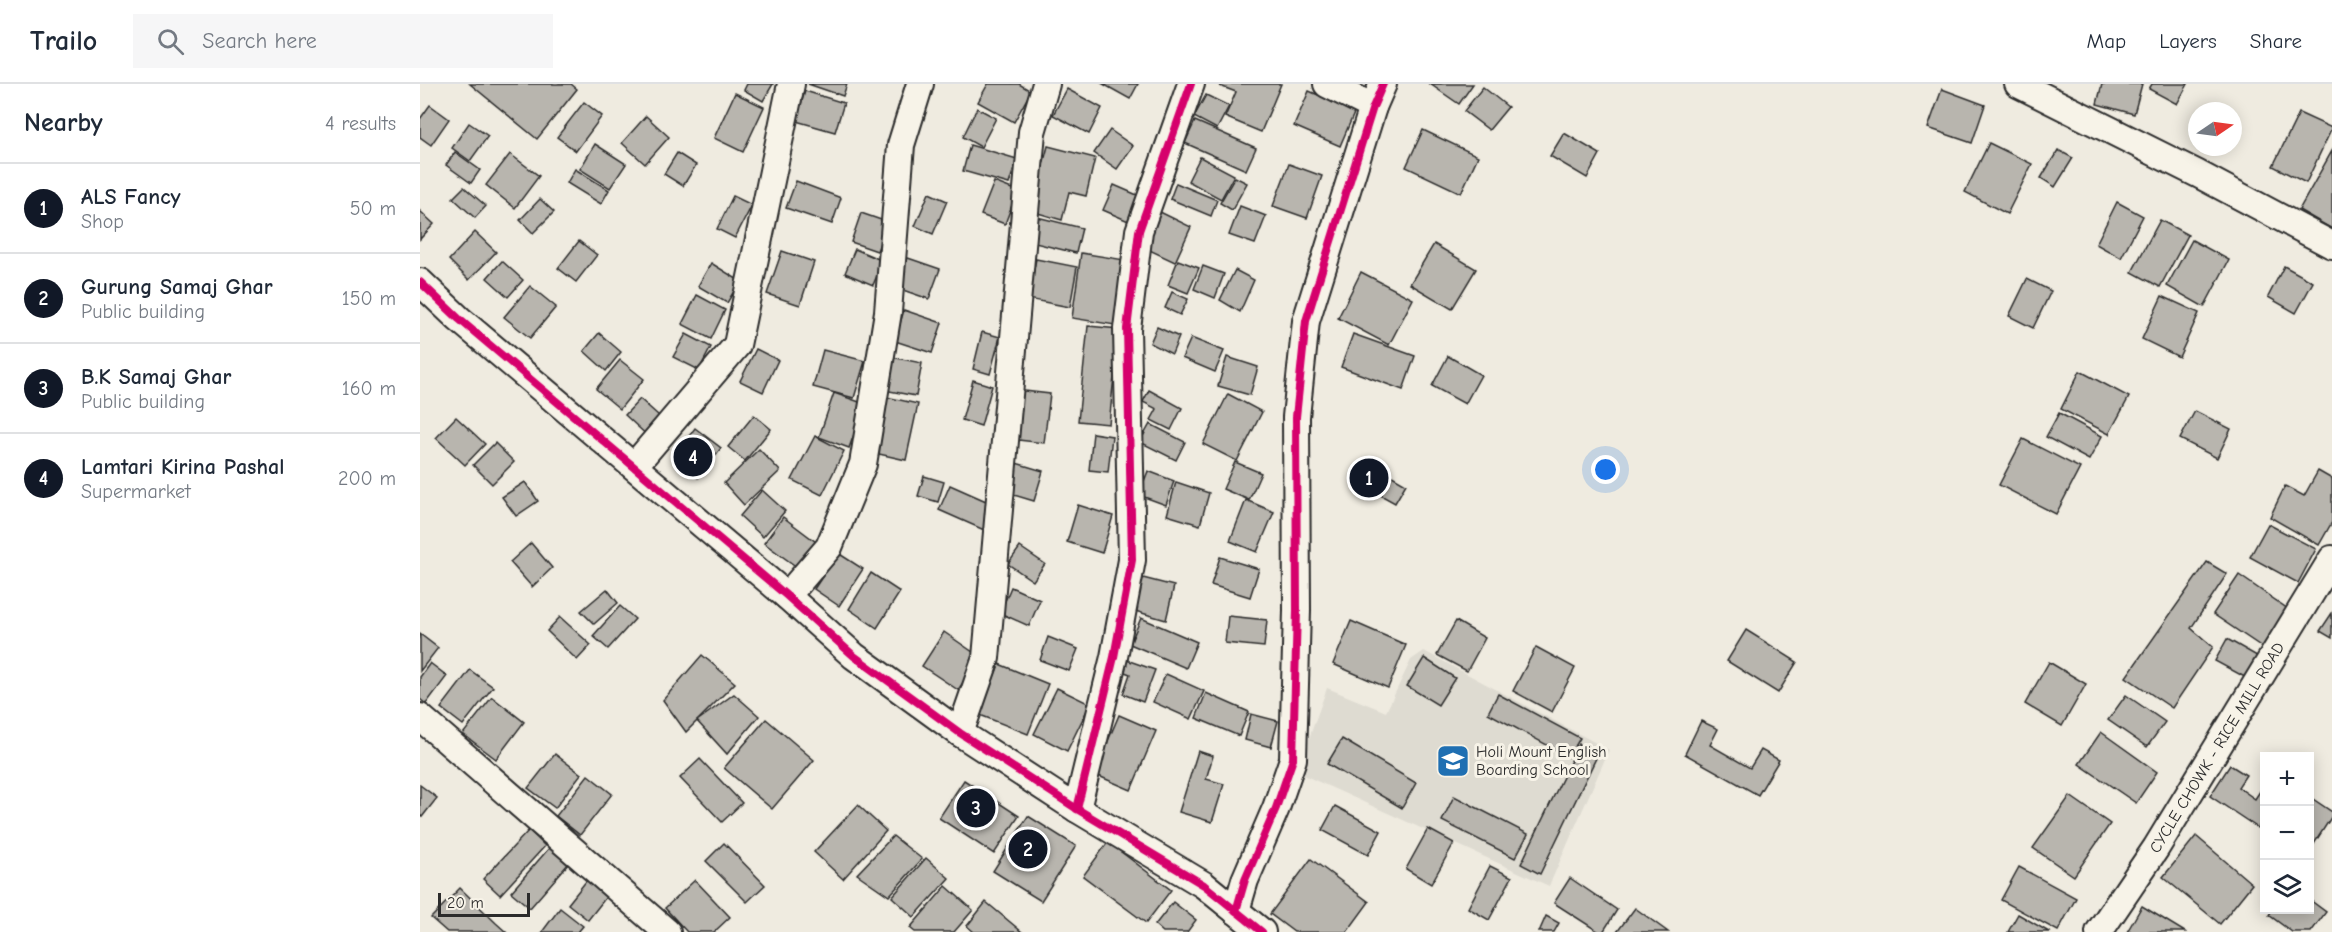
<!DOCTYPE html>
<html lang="en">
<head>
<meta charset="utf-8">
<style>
  :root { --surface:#fff; --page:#f6f6f7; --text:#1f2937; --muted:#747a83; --line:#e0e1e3; --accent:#111827 }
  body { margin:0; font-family:"Comic Neue",sans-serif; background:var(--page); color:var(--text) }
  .controls { position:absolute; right:18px; bottom:18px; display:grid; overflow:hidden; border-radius:0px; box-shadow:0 3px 15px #0003 }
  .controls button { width:54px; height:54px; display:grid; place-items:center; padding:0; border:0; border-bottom:2px solid var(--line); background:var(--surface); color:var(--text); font:30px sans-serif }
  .compass { position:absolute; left:1768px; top:18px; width:54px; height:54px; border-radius:50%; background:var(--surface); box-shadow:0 3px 15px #0003; rotate:77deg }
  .scale { position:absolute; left:18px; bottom:15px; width:92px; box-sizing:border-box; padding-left:6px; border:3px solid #2b2b2b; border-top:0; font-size:16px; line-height:21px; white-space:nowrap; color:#2b2b2b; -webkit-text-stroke:4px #f7f3e8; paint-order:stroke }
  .you { position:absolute; left:1186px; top:386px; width:21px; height:21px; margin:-15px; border:4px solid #fff; border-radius:50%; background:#1a73e8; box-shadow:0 0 0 9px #1a73e833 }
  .badge { display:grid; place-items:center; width:39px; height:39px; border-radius:50%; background:var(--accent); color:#fff; font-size:20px; font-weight:700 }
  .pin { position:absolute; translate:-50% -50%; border:3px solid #fff; box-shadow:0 2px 6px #0006 }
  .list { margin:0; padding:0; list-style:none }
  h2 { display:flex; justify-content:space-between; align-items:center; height:78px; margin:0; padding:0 24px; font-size:26px }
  h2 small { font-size:20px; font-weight:400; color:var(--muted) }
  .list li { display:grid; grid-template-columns:39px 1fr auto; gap:18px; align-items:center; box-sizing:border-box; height:90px; padding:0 24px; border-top:2px solid var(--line) }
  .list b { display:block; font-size:22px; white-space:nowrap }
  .list p { margin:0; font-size:20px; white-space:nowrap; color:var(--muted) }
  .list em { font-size:20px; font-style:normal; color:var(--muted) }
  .icon { flex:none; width:33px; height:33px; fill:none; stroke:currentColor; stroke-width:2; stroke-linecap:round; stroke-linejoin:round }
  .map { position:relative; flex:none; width:1912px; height:848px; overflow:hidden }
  header { display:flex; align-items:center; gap:36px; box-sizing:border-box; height:84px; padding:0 30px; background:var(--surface); border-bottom:2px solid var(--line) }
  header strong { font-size:28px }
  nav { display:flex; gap:33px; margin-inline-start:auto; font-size:21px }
  .search { width:420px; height:54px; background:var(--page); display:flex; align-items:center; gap:15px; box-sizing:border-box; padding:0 21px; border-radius:0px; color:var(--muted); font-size:22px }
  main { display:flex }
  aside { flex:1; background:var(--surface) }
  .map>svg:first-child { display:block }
  .built { fill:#dedbd1 }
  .building { fill:#b8b5ae; stroke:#2b2b2b; stroke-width:1.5 }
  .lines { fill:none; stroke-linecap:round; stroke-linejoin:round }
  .minor-casing { stroke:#2b2b2b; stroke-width:30 }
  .minor { stroke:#f7f3e8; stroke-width:26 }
  .cycleway-casing { stroke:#f7f3e8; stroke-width:11 }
  .cycleway { stroke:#d6006c; stroke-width:8 }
  .labels { text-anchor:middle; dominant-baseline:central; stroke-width:6; stroke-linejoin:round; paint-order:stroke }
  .street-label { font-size:16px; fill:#2b2b2b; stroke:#f7f3e8 }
  .poi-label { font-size:16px; fill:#2b2b2b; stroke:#f7f3e8; text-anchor:start }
</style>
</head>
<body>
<header>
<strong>Trailo</strong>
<div class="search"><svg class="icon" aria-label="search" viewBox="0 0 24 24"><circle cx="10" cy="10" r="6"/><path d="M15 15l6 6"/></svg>Search here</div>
<nav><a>Map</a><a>Layers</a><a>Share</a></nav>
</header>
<main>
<aside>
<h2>Nearby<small>4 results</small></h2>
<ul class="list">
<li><span class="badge">1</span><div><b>ALS Fancy</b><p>Shop</p></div><em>50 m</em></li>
<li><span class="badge">2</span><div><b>Gurung Samaj Ghar</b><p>Public building</p></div><em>150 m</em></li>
<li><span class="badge">3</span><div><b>B.K Samaj Ghar</b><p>Public building</p></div><em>160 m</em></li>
<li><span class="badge">4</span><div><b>Lamtari Kirina Pashal</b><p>Supermarket</p></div><em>200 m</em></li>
</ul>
</aside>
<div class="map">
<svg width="1912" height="848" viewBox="0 0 1912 848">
  <rect width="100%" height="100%" fill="#efebe0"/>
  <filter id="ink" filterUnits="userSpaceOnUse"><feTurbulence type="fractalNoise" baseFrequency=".0167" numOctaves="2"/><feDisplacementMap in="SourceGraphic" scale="12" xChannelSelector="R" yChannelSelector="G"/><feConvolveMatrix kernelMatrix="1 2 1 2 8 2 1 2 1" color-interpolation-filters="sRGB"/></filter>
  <g filter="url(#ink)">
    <polygon class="built" points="1004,567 1189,666 1129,802 877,688 907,604 966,628 991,576"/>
    <g class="building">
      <polygon points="50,0 151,0 157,5 117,55"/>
      <polygon points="327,0 353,0 343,17 324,6"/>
      <polygon points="388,0 427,0 423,12"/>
      <polygon points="568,0 599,0 611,7 594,38 558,18"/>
      <polygon points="683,0 718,0 710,15"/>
      <polygon points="801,0 861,0 841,48 805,33 816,8 800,2"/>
      <polygon points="1010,0 1053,0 1039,20"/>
      <polygon points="1682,0 1722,0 1714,30 1677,20"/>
      <polygon points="1732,0 1768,0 1757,20 1729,5"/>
      <polygon points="1063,3 1088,23 1069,46 1044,27"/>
      <polygon points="647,5 682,24 669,50 633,31"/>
      <polygon points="1522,5 1565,21 1552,59 1508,44"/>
      <polygon points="385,7 424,19 415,48 376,37"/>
      <polygon points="889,7 935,27 920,62 874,42"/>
      <polygon points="315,9 344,23 323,68 294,54"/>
      <polygon points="786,11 809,22 797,45 774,33"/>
      <polygon points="164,18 182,32 156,67 137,53"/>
      <polygon points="10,21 29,35 11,61 0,53 0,35"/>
      <polygon points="557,24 576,34 561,63 543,53"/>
      <polygon points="1879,29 1912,44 1886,99 1853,82"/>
      <polygon points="226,32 249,53 225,80 202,59"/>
      <polygon points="775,37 836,64 826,86 765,59"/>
      <polygon points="49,39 68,52 50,77 32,64"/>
      <polygon points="690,46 713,62 697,85 674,69"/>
      <polygon points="1003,46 1058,72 1041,109 986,83"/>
      <polygon points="1144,49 1180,70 1167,94 1130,72"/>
      <polygon points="1569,59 1612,80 1587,130 1545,108"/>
      <polygon points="175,60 206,80 190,104 160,85"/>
      <polygon points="550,61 597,75 589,100 543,87"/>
      <polygon points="628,62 675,74 666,112 649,108 642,136 611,127"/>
      <polygon points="1638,66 1653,74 1635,103 1621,94"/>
      <polygon points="1912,67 1912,145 1879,126"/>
      <polygon points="35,68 60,86 51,99 26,81"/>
      <polygon points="257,69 276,81 263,102 244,90"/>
      <polygon points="90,70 119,92 95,124 66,101"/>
      <polygon points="780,73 814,91 801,115 768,97"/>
      <polygon points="869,80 902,92 887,134 853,122"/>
      <polygon points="155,85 189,106 181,120 147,99"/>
      <polygon points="815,93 827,99 812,126 800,119"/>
      <polygon points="376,97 421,114 412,140 366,124"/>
      <polygon points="574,98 597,107 585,140 561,131"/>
      <polygon points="756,99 797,116 791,132 750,115"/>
      <polygon points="694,101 724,114 713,139 683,126"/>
      <polygon points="44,103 66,122 55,134 33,114"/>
      <polygon points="509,109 527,117 513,150 495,142"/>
      <polygon points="313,112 332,121 315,154 297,145"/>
      <polygon points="120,115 134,128 113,149 100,136"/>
      <polygon points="1697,118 1723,132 1701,174 1676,160"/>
      <polygon points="820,122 846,132 835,160 809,151"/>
      <polygon points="0,127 14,140 0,155"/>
      <polygon points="740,128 771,143 755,178 723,163"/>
      <polygon points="441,129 467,138 457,167 431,158"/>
      <polygon points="617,133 662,144 656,169 611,158"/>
      <polygon points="1740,136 1768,151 1740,203 1712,188"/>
      <polygon points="55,148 76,168 49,196 29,176"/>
      <polygon points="1772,156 1809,176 1784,223 1747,202"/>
      <polygon points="159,157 177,171 156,198 138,184"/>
      <polygon points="1014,160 1056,185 1032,225 990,200"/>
      <polygon points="435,165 463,177 453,201 425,189"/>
      <polygon points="362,167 394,178 380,221 347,210"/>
      <polygon points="661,169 705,176 695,241 652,234"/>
      <polygon points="488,174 520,185 509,215 477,204"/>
      <polygon points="616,175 657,183 650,223 608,215"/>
      <polygon points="758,176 779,184 768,209 748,201"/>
      <polygon points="82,177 103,196 88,213 67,194"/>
      <polygon points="291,179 320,197 307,219 278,202"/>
      <polygon points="783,182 804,190 795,214 774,205"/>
      <polygon points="1864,182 1893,198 1876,229 1848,213"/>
      <polygon points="815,186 834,196 820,228 800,216"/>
      <polygon points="941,188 993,215 969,261 918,234"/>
      <polygon points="1607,195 1631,207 1613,244 1589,232"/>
      <polygon points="110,202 136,223 110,254 84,233"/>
      <polygon points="752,208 768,215 760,231 745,224"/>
      <polygon points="277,211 305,226 291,255 262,240"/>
      <polygon points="1742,212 1779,229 1759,273 1722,255"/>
      <polygon points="484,226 522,239 512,269 475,257"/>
      <polygon points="668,242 699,245 689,340 658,337"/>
      <polygon points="737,243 759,253 752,270 730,259"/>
      <polygon points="562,248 580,253 570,290 553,285"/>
      <polygon points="179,249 201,268 186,287 164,267"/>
      <polygon points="266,250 291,263 279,286 253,273"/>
      <polygon points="933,250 995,272 983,306 921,283"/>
      <polygon points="771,254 804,267 795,288 762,274"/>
      <polygon points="336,265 358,276 343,308 320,297"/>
      <polygon points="403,266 445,277 434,314 393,303"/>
      <polygon points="1028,272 1061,291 1045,320 1012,302"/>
      <polygon points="471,273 502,279 496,312 464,306"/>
      <polygon points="807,273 838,283 830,311 798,302"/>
      <polygon points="200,276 224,295 200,325 176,305"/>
      <polygon points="1660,287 1709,313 1689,350 1641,325"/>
      <polygon points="553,296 572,302 561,342 542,336"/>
      <polygon points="596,306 630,310 624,359 590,355"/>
      <polygon points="729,306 762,324 751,346 731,336 737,325 723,318"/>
      <polygon points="414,309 445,320 429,364 399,353"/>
      <polygon points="808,310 842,328 817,377 783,360"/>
      <polygon points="462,312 498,320 486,376 450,368"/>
      <polygon points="220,315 247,339 231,355 205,331"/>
      <polygon points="1775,327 1811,345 1797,374 1760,355"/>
      <polygon points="1639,329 1682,352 1669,376 1626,353"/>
      <polygon points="334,331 351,345 325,377 308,363"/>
      <polygon points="36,333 65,360 45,381 16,354"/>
      <polygon points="730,340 765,358 756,376 720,358"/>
      <polygon points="275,344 301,364 278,394 252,375"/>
      <polygon points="673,349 692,352 688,388 669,386"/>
      <polygon points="395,352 424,367 402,411 372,396"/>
      <polygon points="1603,355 1660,384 1636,430 1579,401"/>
      <polygon points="75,359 94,378 72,400 53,381"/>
      <polygon points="339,365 360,387 324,421 304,399"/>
      <polygon points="815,378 841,389 829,416 803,405"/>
      <polygon points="948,378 986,400 975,419 937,398"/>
      <polygon points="596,379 623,387 614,417 587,409"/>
      <polygon points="728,387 754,397 746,421 719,411"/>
      <polygon points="1898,387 1912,395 1912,438 1899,461 1850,433 1865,402 1884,412"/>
      <polygon points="504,392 524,398 518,418 498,412"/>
      <polygon points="105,398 118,417 96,432 82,413"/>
      <polygon points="756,398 789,409 780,441 747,431"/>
      <polygon points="530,401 575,421 564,446 519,426"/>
      <polygon points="342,406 365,427 343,453 320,432"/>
      <polygon points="826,416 854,428 837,468 810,457"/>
      <polygon points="658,421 693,432 682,469 647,458"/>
      <polygon points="363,433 396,458 377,483 344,459"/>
      <polygon points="1848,440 1896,465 1878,499 1830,473"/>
      <polygon points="111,459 132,484 112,503 90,478"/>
      <polygon points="600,463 625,480 613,497 588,480"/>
      <polygon points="418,469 443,485 419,522 394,505"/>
      <polygon points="800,473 839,485 830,513 791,501"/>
      <polygon points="1787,478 1807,490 1771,544 1793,563 1752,624 1706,593"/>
      <polygon points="451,489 480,508 457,544 429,525"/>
      <polygon points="1819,491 1868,525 1842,563 1793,530"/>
      <polygon points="723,494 754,502 746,536 715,527"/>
      <polygon points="591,503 620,516 609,542 580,529"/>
      <polygon points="187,505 198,519 174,540 161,527"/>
      <polygon points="200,522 215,535 188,565 173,552"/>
      <polygon points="1912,529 1912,554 1900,547"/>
      <polygon points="808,532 847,536 844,563 805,559"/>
      <polygon points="140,533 171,561 157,576 127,547"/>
      <polygon points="721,534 777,558 766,584 710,560"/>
      <polygon points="931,537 986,561 968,604 913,580"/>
      <polygon points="1036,537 1065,554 1047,587 1017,571"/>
      <polygon points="1326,546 1377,578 1358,609 1307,577"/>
      <polygon points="524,548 560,573 538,606 502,582"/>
      <polygon points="0,550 18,564 0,587"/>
      <polygon points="628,553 658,565 649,587 620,576"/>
      <polygon points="1807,555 1844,576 1832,597 1795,577"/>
      <polygon points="1116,563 1155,584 1132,628 1093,607"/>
      <polygon points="282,571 315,599 266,648 243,616"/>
      <polygon points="701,574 735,586 723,618 703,610 710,590 697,585"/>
      <polygon points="1004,574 1035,594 1018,621 987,602"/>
      <polygon points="1629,578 1666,600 1642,642 1605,620"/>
      <polygon points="10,579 27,592 6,620 0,615 0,593"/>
      <polygon points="579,580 628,600 608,650 560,631"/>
      <polygon points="50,586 73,603 43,641 21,624"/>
      <polygon points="746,590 784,607 771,635 733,618"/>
      <polygon points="637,604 670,620 647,667 614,650"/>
      <polygon points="786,609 829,628 819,652 776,634"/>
      <polygon points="314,610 339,632 307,670 277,637"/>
      <polygon points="1078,610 1160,654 1149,673 1068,629"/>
      <polygon points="1706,611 1745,638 1727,663 1688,636"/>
      <polygon points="72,613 104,638 76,675 43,650"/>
      <polygon points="831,630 858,637 851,663 825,656"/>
      <polygon points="699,631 736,647 711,706 674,690"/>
      <polygon points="346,635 394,676 352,725 304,684"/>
      <polygon points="1281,637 1298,645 1290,661 1330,684 1341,666 1359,676 1338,711 1265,670"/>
      <polygon points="1681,648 1737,688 1716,719 1659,680"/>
      <polygon points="922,655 996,699 982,724 907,680"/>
      <polygon points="1159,660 1178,670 1120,790 1101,780"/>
      <polygon points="778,667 793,672 786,695 804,700 792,738 759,728"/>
      <polygon points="135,670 161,690 135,724 108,704"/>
      <polygon points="280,675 322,719 302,738 260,694"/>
      <polygon points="1810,681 1826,691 1818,703 1835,715 1844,701 1844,733 1838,744 1790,712"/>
      <polygon points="168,691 192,710 160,751 136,732"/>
      <polygon points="544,696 599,732 574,770 519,734"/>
      <polygon points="0,701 17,714 2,733 0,731"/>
      <polygon points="1034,712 1108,750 1095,774 1022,737"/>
      <polygon points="1650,712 1690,740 1654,792 1613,764"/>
      <polygon points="1890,713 1912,728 1912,732 1894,760 1890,757"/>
      <polygon points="438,721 466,747 423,795 394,768"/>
      <polygon points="915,722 961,747 948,771 902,746"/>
      <polygon points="608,732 656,762 621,817 573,787"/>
      <polygon points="1008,745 1034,759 1011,800 986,785"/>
      <polygon points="109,746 125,762 80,811 63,795"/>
      <polygon points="473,752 502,775 469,812 437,790"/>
      <polygon points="1776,752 1832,800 1800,840 1743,793"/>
      <polygon points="688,758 751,806 726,839 663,792"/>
      <polygon points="304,759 345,801 327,818 286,777"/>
      <polygon points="130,763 149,779 110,824 91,808"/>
      <polygon points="506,774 529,794 494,833 472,813"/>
      <polygon points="891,775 949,818 927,848 874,848 850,830"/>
      <polygon points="1070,782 1092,793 1069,836 1048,824"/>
      <polygon points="1599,783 1656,814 1638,847 1581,816"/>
      <polygon points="171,791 190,808 168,836 148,820"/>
      <polygon points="1150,794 1197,826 1183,848 1179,848 1134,819"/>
      <polygon points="275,796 310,833 294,848 267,848 245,824"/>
      <polygon points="526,802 553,826 534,848 495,848 490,844"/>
      <polygon points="40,804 76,839 86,848 27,848 11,834"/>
      <polygon points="1890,816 1906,828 1891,848 1872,848 1849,831 1852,826 1890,826"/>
      <polygon points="566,818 602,848 554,848 547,842"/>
      <polygon points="753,818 776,836 767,848 743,848 735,841"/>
      <polygon points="1722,822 1765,848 1707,848"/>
      <polygon points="140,824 163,842 158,848 122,848"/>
      <polygon points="1215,824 1248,848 1197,848"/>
      <polygon points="1598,830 1629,848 1588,848"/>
      <polygon points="1126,832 1139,839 1134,848 1119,848"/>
    </g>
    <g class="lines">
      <g class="minor-casing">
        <g id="minor">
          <polyline points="907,0 953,23"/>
          <polyline points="1598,0 1778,90 1912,161"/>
          <polyline points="0,198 39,235 367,512 434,572 540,649 657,725 784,801 842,848"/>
          <polyline points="214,382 317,261 371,0"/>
          <polyline points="367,512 409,463 443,380 468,228 481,61 500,0"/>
          <polyline points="0,633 247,848"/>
          <polyline points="540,649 566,574 612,48 626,0"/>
          <polyline points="657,725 694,573 712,476 707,245 719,147 771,0"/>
          <polyline points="816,827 825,796 856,724 873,675 877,526 876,333 886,237 953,23 963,0"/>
          <path id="s1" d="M1679,848L1736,764L1912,475"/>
        </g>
      </g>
      <use href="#minor" class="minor"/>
      <g class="cycleway-casing">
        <g id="cycleway">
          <polyline points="0,198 39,235 367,512 434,572 540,649 657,725 784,801 842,848"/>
          <polyline points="657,725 694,573 712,476 707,245 719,147 771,0"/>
          <polyline points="816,827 825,796 856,724 873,675 877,526 876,333 886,237 953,23 963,0"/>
        </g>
      </g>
      <use href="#cycleway" class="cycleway"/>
    </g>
  </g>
  <defs>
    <g id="school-square" transform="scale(1.725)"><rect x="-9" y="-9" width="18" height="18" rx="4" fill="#1f6fb2" stroke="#f7f3e8"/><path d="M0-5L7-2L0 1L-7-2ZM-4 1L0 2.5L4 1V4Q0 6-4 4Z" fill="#fff"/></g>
  </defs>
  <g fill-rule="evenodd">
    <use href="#school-square" x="1033" y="677"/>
  </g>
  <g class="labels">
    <g class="street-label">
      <text stroke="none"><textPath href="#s1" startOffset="219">CYCLE CHOWK - RICE MILL ROAD</textPath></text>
    </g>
    <g class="poi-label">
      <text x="1056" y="668">Holi Mount English<tspan x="1056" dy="18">Boarding School</tspan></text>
    </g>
  </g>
</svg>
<div class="controls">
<button>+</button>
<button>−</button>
<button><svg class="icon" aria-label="layers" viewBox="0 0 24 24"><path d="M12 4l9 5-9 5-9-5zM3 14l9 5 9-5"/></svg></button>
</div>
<svg class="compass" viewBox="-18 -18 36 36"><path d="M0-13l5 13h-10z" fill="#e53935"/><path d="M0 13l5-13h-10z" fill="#747a83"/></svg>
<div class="scale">20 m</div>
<div class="you"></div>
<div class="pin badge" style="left:949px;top:394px">1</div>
<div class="pin badge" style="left:608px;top:765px">2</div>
<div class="pin badge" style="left:556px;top:724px">3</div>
<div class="pin badge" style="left:273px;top:373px">4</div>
</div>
</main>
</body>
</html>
